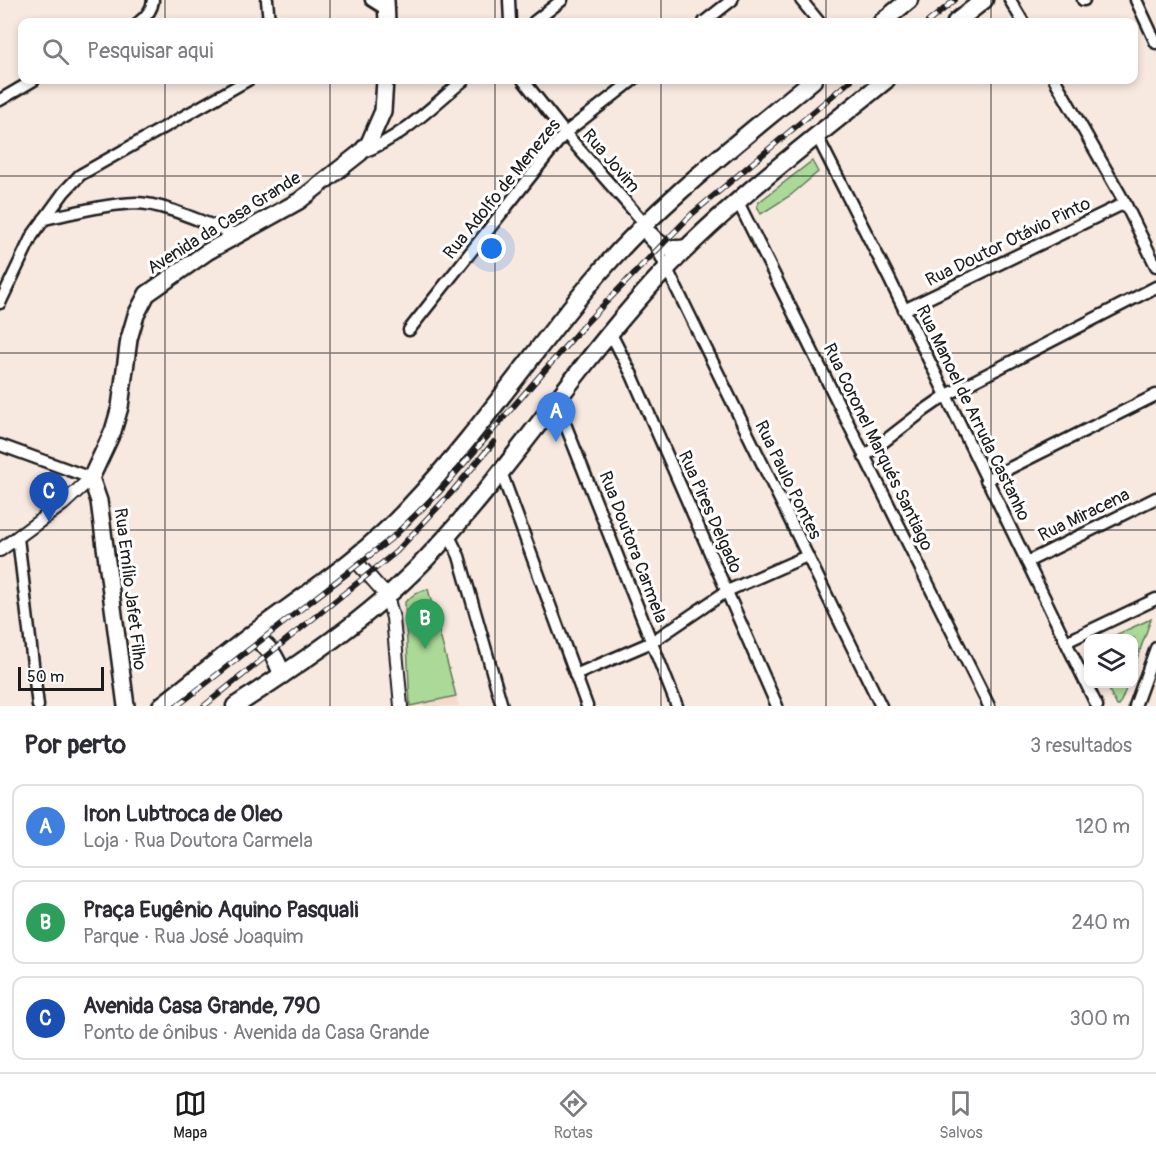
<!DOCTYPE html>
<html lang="pt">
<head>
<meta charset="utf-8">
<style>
  :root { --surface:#fff; --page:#f2f2f3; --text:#2b2b33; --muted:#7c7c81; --line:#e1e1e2; --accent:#1c1c1c }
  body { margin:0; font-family:Pangolin,sans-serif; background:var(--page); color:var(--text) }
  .controls { position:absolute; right:18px; bottom:18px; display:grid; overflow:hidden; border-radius:12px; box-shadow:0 3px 9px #0003 }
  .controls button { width:54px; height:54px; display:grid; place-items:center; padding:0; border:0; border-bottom:2px solid var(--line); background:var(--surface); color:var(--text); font:30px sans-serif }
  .scale { position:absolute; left:18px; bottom:15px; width:86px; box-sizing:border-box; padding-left:6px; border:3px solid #1c1c1c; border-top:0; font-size:16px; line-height:21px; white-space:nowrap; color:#1c1c1c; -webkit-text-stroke:4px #fff; paint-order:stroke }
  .you { position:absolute; left:492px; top:249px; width:21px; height:21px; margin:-15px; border:4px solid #fff; border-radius:50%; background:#1a73e8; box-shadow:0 0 0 9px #1a73e833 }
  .badge { display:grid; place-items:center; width:39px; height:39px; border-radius:50%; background:var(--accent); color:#fff; font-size:20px; font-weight:700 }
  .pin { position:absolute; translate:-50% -50px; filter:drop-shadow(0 2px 3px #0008) }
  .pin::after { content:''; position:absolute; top:32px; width:21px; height:18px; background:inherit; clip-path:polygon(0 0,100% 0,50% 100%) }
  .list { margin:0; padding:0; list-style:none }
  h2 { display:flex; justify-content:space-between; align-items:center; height:78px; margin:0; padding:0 24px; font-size:26px }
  h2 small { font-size:20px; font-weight:400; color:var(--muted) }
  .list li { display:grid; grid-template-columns:39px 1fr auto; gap:18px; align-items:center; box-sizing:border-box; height:84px; margin:0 12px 12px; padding:0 12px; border:2px solid var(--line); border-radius:12px }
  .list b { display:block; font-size:22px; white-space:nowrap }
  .list p { margin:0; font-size:20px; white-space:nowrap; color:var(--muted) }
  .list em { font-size:20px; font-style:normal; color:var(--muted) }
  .icon { flex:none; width:33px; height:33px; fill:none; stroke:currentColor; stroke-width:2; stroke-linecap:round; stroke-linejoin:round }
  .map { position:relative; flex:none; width:1156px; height:706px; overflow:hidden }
  .search { position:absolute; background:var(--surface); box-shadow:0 3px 9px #0003; left:18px; right:18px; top:18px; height:66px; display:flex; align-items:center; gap:15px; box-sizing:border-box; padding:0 21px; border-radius:12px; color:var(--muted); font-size:22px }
  .sheet { height:366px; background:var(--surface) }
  nav { display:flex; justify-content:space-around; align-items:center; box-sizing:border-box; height:84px; border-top:2px solid var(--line); background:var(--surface); font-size:16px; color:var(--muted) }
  nav a { display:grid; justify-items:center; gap:3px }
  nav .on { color:var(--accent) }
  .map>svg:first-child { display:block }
  .built { fill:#f3daca }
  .green { fill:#aad998; stroke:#637a5a; stroke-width:1.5 }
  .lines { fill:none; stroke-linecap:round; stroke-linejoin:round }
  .minor-casing { stroke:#1c1c1c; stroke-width:15 }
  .tertiary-casing { stroke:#1c1c1c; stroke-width:16 }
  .secondary-casing { stroke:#1c1c1c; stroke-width:20 }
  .primary-casing { stroke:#1c1c1c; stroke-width:21 }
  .minor { stroke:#fff; stroke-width:10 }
  .tertiary { stroke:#fff; stroke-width:12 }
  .secondary { stroke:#fff; stroke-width:15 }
  .primary { stroke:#fff; stroke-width:16 }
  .rail-casing { stroke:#1c1c1c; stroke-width:6 }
  .rail { stroke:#fff; stroke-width:4; stroke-dasharray:11; stroke-linecap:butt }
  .grid { fill:none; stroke:#1c1c1c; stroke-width:1.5; stroke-opacity:0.55 }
  .labels { text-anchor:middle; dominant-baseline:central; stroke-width:6; stroke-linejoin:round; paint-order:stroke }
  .street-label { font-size:18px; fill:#1c1c1c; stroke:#fff }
</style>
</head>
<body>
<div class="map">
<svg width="1156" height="706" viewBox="0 0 1156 706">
  <rect width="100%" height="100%" fill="#f8e9e0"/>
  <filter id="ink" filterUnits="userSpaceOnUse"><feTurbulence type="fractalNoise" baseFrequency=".0167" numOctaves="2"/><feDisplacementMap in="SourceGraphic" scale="12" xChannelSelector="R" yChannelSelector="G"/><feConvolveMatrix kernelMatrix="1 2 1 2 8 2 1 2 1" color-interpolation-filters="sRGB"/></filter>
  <g filter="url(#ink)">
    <polygon class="built" points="456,696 459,706 416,706"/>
    <g class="green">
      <polygon points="812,161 818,172 791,195 761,214 757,206 759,202"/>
      <polygon points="428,589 456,696 410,706 405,602 416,593"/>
      <polygon points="1151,619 1134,667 1134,638 1109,638"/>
      <polygon points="1106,684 1128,684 1119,706 1117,706"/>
    </g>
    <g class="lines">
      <g class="minor-casing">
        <g id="minor">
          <polyline points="267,0 269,22"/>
          <polyline points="371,0 387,10"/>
          <polyline points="509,0 510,22"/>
          <polyline points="801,0 819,22"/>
          <polyline points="1010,0 1023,22"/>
          <polyline points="1083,0 1084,0"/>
          <polyline points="1136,0 1156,43"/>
          <path d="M139,22C146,17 152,10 153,0"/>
          <polyline points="534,22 562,0"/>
          <polyline points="704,22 732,0"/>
          <polyline points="523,80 565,133 645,224 881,706"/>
          <polyline points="1055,80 1125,203 1156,266"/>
          <polyline points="0,100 34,80"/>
          <polyline points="817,136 889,278 1097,706"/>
          <path d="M363,152C402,138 433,105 464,80"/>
          <polyline points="738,202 989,706"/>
          <path d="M44,219C74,213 105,204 136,203C164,203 210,226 238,235"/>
          <polyline points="0,303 32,236 64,192 80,175 248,80"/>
          <polyline points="904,310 1125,203"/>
          <polyline points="409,330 565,133 633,80"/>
          <polyline points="610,332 632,375 777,706"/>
          <polyline points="556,401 677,706"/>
          <polyline points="0,445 91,478"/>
          <polyline points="864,457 922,412 945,396 1156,287"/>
          <polyline points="501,472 587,706"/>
          <polyline points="986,480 1156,395"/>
          <polyline points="448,534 459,556 502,706"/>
          <polyline points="18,538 38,706"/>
          <polyline points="1027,562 1156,498"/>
          <polyline points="1066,642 1156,599"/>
          <polyline points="575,675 652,642 727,591 807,556"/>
          <polyline points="1135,706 1156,648"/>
        </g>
      </g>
      <g class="tertiary-casing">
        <g id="tertiary">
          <polyline points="0,550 63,504 91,478"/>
          <polyline points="354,559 387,596 393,618 401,706"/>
        </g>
      </g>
      <g class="secondary-casing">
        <g id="secondary">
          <polyline points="386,0 387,22"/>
          <polyline points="126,706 99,501 91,478 113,431 120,407 129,339 136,315 147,294 207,252 299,201 360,153 369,143 383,111 385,80"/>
        </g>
      </g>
      <g class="primary-casing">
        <g id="primary">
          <polyline points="882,22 909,0"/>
          <polyline points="956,22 984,0"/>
          <path d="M650,235C661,248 670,251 687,248"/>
          <path d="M251,636C269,646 276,656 282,675"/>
          <path d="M161,706C191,682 221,658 251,635C306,594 364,557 410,506C479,433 535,348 600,272C663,199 740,141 813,80"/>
          <path d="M235,706C301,663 368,619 423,562C511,471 578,362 665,270C732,200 811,141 886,80"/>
        </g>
      </g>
      <use href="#minor" class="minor"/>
      <use href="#tertiary" class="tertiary"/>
      <use href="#secondary" class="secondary"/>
      <use href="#primary" class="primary"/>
      <g class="rail-casing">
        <g id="rail">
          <polyline points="928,22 955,0"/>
          <polyline points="177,706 393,537 440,491 584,325 692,214 851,80"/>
          <polyline points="204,706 396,552 452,492 494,442"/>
        </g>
      </g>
      <use href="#rail" class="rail"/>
    </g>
  </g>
  <path class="grid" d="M165,0V22M330,0V22M495,0V22M661,0V22M826,0V22M991,0V22M165,80V706M330,80V706M495,80V706M661,80V706M826,80V706M991,80V706M0,176H1156M0,353H1156M0,530H1156"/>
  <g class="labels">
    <g class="street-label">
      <text transform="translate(611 161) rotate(49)">Rua Jovim</text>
      <text transform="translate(502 189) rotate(-51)">Rua Adolfo de Menezes</text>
      <text transform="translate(224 223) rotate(-32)">Avenida da Casa Grande</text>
      <text transform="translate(1008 242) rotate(-26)">Rua Doutor Otávio Pinto</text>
      <text transform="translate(973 413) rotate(64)">Rua Manoel de Arruda Castanho</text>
      <text transform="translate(878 447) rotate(64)">Rua Coronel Marqués Santiago</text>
      <text transform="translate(788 480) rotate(64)">Rua Paulo Pontes</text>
      <text transform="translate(710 512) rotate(66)">Rua Pires Delgado</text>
      <text transform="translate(1084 515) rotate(-26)">Rua Miracena</text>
      <text transform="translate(633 547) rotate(69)">Rua Doutora Carmela</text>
      <text transform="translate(130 589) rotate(83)">Rua Emílio Jafet Filho</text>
    </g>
  </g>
</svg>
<div class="controls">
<button><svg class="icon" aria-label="layers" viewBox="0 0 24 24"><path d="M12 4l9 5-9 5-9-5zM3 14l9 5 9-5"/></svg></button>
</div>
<div class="scale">50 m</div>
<div class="you"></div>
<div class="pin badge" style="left:556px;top:442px;background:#3f7fe0">A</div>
<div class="pin badge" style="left:425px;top:649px;background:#2e9e5b">B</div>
<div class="pin badge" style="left:49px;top:522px;background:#1a4fb4">C</div>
<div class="search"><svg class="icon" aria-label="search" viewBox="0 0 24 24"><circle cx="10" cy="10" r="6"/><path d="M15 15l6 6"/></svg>Pesquisar aqui</div>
</div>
<section class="sheet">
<h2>Por perto<small>3 resultados</small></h2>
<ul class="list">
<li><span class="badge" style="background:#3f7fe0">A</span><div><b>Iron Lubtroca de Oleo</b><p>Loja · Rua Doutora Carmela</p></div><em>120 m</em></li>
<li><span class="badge" style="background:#2e9e5b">B</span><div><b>Praça Eugênio Aquino Pasquali</b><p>Parque · Rua José Joaquim</p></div><em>240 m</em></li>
<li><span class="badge" style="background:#1a4fb4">C</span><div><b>Avenida Casa Grande, 790</b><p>Ponto de ônibus · Avenida da Casa Grande</p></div><em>300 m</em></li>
</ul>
</section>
<nav>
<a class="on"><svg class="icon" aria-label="map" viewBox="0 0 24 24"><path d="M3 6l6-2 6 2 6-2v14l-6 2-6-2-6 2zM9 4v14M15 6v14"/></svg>Mapa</a>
<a><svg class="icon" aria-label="directions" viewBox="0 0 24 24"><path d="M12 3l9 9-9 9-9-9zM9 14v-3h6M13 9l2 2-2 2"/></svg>Rotas</a>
<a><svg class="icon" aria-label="saved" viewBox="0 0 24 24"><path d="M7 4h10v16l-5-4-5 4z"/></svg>Salvos</a>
</nav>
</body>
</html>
